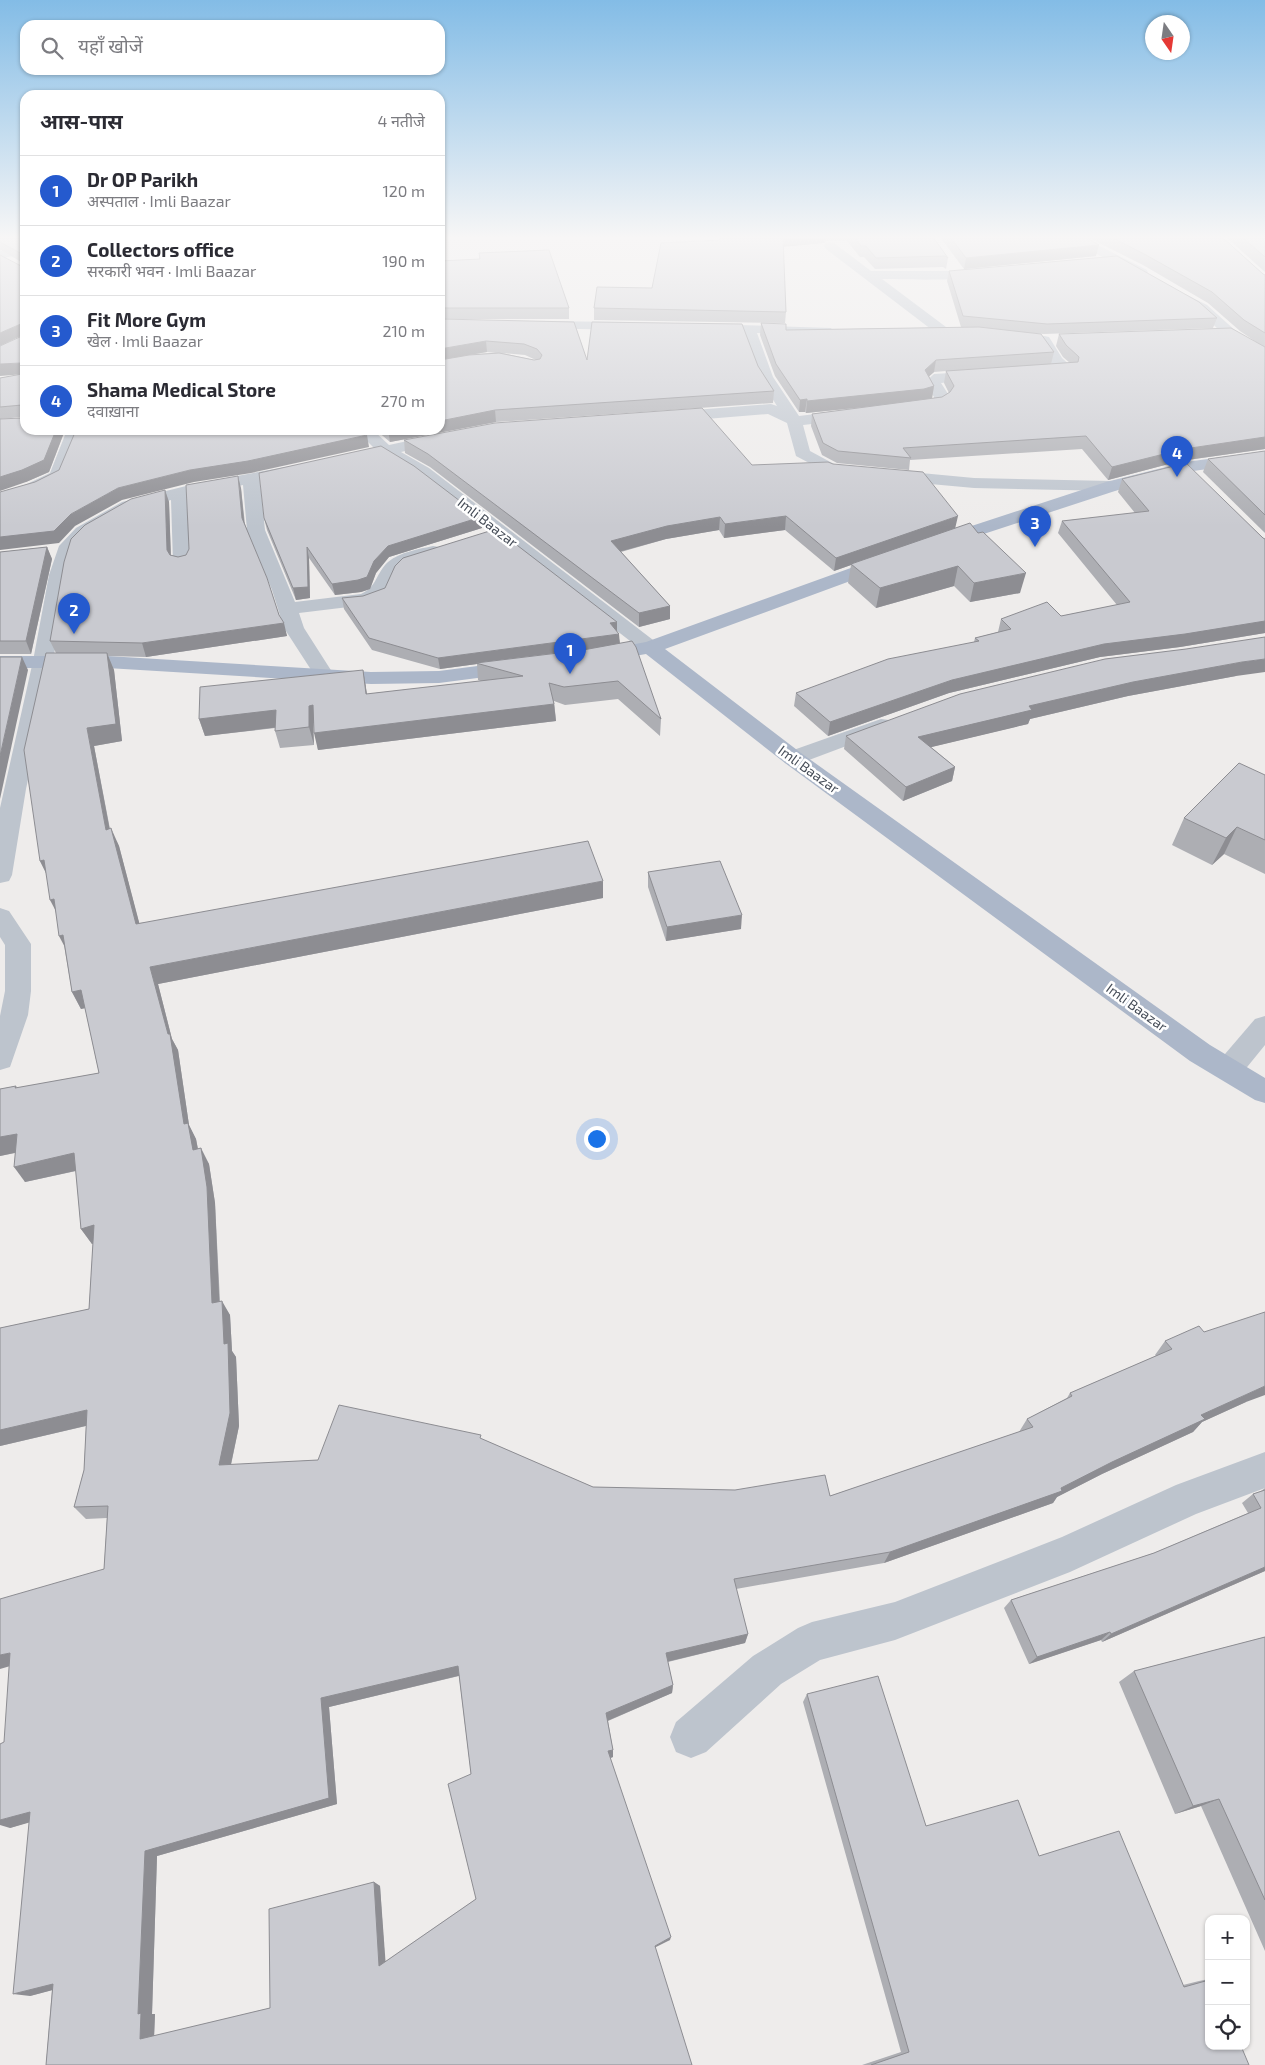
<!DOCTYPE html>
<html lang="hi">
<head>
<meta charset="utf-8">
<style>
  :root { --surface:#fff; --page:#f7f7f7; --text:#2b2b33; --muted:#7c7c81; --line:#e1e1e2; --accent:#255ace }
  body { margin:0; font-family:"Exo 2","Noto Sans Devanagari",sans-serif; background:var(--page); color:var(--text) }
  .controls { position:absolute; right:15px; bottom:15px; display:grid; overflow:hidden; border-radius:10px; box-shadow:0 1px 4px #0004 }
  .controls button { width:45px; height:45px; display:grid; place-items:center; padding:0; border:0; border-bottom:1px solid var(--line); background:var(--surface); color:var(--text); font:25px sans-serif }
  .compass { position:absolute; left:1145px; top:15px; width:45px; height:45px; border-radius:50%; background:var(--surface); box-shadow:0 1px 4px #0004; rotate:167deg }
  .you { position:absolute; left:596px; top:1138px; width:18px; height:18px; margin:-12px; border:4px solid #fff; border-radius:50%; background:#1a73e8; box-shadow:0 0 0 8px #1a73e833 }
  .badge { display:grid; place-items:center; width:32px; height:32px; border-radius:50%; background:var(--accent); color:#fff; font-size:16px; font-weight:700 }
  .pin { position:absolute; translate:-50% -41px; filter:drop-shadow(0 1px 2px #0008) }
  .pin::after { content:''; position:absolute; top:26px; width:18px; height:15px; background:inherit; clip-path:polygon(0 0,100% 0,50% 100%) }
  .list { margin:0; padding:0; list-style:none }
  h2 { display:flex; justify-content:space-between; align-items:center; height:65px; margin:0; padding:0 20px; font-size:21px }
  h2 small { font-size:16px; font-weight:400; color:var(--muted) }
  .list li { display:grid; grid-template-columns:32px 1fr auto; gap:15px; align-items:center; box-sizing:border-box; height:70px; padding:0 20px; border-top:1px solid var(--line) }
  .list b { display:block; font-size:19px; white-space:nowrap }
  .list p { margin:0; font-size:16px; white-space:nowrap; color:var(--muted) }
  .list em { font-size:16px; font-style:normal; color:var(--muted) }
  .icon { flex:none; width:28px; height:28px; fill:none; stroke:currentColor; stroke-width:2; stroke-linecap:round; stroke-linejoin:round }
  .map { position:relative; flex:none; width:1265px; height:2065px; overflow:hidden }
  .search { position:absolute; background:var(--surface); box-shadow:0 1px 4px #0004; left:20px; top:20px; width:425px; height:55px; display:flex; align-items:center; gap:12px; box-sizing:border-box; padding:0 18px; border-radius:15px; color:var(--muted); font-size:19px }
  .panel { position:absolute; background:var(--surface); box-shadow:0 1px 4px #0004; left:20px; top:90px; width:425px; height:345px; border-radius:15px }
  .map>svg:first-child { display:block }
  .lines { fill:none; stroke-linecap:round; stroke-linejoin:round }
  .minor { fill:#bdc4cd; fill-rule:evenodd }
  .major { fill:#acb7c9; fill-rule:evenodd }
  .wall { fill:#adaeb3; fill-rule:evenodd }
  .shaded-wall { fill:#8d8d92 }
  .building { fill:#c9cad0; stroke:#8d8d92; fill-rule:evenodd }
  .labels { text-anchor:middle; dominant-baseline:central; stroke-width:5; stroke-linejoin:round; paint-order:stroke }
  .street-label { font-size:14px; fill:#454c57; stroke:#fff }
</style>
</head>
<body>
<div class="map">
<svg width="1265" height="2065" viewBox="0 0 1265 2065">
  <rect width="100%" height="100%" fill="#eeeceb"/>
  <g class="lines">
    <g class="minor">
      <polygon points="1066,237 1082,237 1147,270 1148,273 1142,277 1137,276"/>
      <path d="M830,242L834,243L871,271H959L986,267L992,271C983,283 900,279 882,279L950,330L952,333L950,336H940L826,249L824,246L826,243Z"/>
      <polygon points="25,245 25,253 0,259 0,251"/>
      <path d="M1185,294L1207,305L1238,333L1265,349V359C1238,353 1219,328 1198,311C1191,307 1183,304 1178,298L1180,295Z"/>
      <polygon points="536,321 628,322 635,326 628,330 531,328 529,325 531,322"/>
      <polygon points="706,324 831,328 833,331 831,334 826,335 757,333 773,377 799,416 848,410 854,412 856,415 854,418 848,420 803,425 810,451 836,465 974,478 1112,481 1118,482 1121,486 1118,490 1112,491 974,488 832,475 796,456 787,423 768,414 669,422 663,420 661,417 663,414 669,412 771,404 777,406 759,377 743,333 701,331 699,328"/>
      <polygon points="1044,336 1049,337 1062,358 1075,370 1073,373 1042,376 1037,375 1035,372 1037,369 1054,367 1049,361 1037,340 1039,337"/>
      <path d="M982,371L987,372L989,375L987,378L941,383L950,397L945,405C932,410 917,415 903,411L900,408L903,405L934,399V397L925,382L934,374Z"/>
      <polygon points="67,430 83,430 63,480 39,492 0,504 0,493 27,484 50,473"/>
      <polygon points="356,430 373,430 389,445 440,434 446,436 448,439 446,442 401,452 429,468 657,643 660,647 657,651 650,653 643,651 417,476 383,456 350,463 344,461 342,458 344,455 374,448"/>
      <path d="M296,465L302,466L304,470L302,474L260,482L265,530L295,602L361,594C377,587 376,573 388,562C400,552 419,549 433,546L439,547L442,551L439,555L405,567L397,575L386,597L365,605L299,613L304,628L334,675L331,679L324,681L317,679L284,628L272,590L247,530L243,485L188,496L191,562L189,566L182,568L175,566L173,562L171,500L134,510L88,536L74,551L67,575L53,661L26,789L12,875L9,881L0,883V808L33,661L49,575L59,546L76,528L122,502L194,484Z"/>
      <polygon points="881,719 889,720 892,725 889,730 801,763 793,765 785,763 782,758 785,753"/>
      <polygon points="0,908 9,911 31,944 31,991 28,1015 10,1067 0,1070 0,1016 5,991 5,945 0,937"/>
      <polygon points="1265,1016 1265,1045 1239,1077 1229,1080 1219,1077 1215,1069 1219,1061 1255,1019"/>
      <polygon points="1265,1452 1265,1488 1196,1514 1070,1572 895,1640 820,1660 781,1684 706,1752 691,1758 676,1752 670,1737 676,1722 753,1656 798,1628 812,1622 895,1602 1062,1537 1176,1485"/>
    </g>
    <g class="major">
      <polygon points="1265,451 1265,461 1186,472 1118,490 947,546 941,547 935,546 932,542 935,538 1106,482 1186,462"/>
      <polygon points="884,556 891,558 893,562 891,566 665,649 801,753 1210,1045 1265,1078 1265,1103 1255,1100 1190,1061 785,763 646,654 600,662 593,660 590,656 593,652 646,642"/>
      <polygon points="0,656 107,656 371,672 439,671 516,661 523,663 526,667 523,671 516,673 439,683 371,684 107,668 0,668"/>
    </g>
  </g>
  <g class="wall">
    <polygon points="0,237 25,237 25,430 65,430 49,472 26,482 22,417 0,419 0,378 17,375 23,263 1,250 0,251"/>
    <polygon points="719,237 933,237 948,258 946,269 943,267 875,269 864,257 860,257 847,241 826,241 824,243 783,246 786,312 785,323 594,320 594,308 652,288 719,240"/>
    <polygon points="940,237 1085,237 1096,256 964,269"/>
    <path d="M1087,237H1222L1263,274L1265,275V449L1180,461L1108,480L1082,449L910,460L909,470L837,463L822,455L811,426L812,414L857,408L806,413L805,412H799L775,376L760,335L761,323L786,330L970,327H961L947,281L949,271L1217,318L1213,328L1044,334L1028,333L1054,352L1051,364L1070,363L1063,357L1056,346L1059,334L1256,342L1240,331L1208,303L1143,265ZM946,371L944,383L949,393L942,397L929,399L932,398L934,386L929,376L934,372Z"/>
    <polygon points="1226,237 1265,237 1265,272"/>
    <polygon points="479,253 569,308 569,319 440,319 440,261 479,259"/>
    <path d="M440,319L587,360L758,366L774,391L773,403L496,422L390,442L376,430H440ZM487,352L496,353L474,354ZM502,353L525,355L536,360H534Z"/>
    <polygon points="404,440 752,465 956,528 1020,593 970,602 954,586 876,608 848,583 851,565 834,571 785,530 724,538 719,530 666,539 621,552 670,606 670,619 639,627 430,467 405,453"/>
    <polygon points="1265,451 1265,533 1203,472 1208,459"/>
    <polygon points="1122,479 1265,539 1265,633 1180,647 1100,657 949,693 828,736 794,706 796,693 974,642 975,638 998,632 1001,619 1061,616 1117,605 1058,533 1062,521 1135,513 1118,492"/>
    <path d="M241,488L245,524L287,636L146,657L108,656L114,670L122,741L94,746L110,829L119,846L139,923L603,898L158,984L172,1039L178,1050L189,1125L196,1139L198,1149L209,1164L215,1203L220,1301L230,1315L232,1351L236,1357L239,1426L231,1465L318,1460L482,1439L593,1487L830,1496L1019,1432L1027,1419L1067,1398L1070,1393L1156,1356L1155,1355L1165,1341L1246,1402L1202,1422L1193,1432L1102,1474L1057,1497L1053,1503L884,1563L736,1589L748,1634L745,1643L668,1662L673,1685L672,1693L608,1721L613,1750V1757L610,1758L670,1940L46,2065L52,1990L30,1996L29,1822L10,1828L4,1742L104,1569L107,1518L86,1519L74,1507L84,1470L86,1426L0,1446V1328L89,1309L93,1244H92L81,1229L76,1171L25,1182L15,1153L0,1156V1089L16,1086L17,1088L99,1073L85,1008L81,1009L72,992L64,945L46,873L40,861L56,653L50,641L165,490L169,502L171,555L178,557L186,555ZM459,1676L471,1774L476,1899L385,1962L380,1886L374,1882L270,2008L154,2036L155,2014H152L157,1856L337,1804L329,1707Z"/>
    <polygon points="481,517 482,528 389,557 376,573 370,589 361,592 335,595 309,558 310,598 296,600 267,530 264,518"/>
    <polygon points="47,547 52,559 31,654 0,654 0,552"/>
    <polygon points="342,598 617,622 617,630 620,643 661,719 660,736 618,699 565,705 554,701 556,721 318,750 313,723 314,745 280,748 275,731 275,728 205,736 199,719 363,670 367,694 481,681 478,680 477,664 440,669 372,650 344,609"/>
    <polygon points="1186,649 1236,676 1128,696 1030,719 1028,724 931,747 955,767 952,781 903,801 844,749 846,736"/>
    <polygon points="1265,775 1265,874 1224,854 1212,865 1172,845 1184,818"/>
    <polygon points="648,872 741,929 666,941 648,887"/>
    <polygon points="1265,1488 1265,1571 1102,1642 1101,1640 1029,1664 1004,1608 1011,1600 1154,1553 1248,1513 1242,1503 1253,1494 1261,1491"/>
    <polygon points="1265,1637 1265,1951 1201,1806 1175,1814 1119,1682 1134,1671"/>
    <polygon points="807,1694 926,1826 1039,1856 1183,1985 1199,1981 1209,1979 1209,2046 1249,2065 862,2065 901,2052 803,1702"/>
  </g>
  <g class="shaded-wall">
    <polygon points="783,237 826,237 826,241 824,243 782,247"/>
    <polygon points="1099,245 1096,256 964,269 966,258"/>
    <polygon points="23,323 25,334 0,346 0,333"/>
    <polygon points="486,341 487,352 440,360 440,349"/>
    <polygon points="936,360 934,372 923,382 925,370"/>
    <polygon points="21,363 25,374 0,376 0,364"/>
    <polygon points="934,386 932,398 922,401 806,413 807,401"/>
    <polygon points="807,399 805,412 799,412 800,400"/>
    <polygon points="495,410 496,422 390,442 388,430 440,430 440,421"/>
    <polygon points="56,430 65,430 49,472 26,482 0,491 0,477"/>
    <polygon points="367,435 369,447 251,473 194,482 122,500 75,526 59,543 0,550 0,537 71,514 118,488 190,470"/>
    <polygon points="1265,437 1265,449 1180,461 1108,480 1112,467 1184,449"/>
    <polygon points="238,476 241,488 245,531 242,518"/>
    <polygon points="165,490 169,502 171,563 167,550"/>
    <polygon points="786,516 785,530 724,538 725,524"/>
    <polygon points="958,516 955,529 851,564 851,565 834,571 836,558"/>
    <polygon points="481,517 482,528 389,557 376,573 370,589 361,592 335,595 332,584 374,561 388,546"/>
    <polygon points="720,517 719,530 666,539 611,554 611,541 667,526"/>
    <polygon points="47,547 52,559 31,654 26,641"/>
    <polygon points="307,547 309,558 310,598 296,600 293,588"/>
    <polygon points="958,566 954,586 876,608 880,588"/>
    <polygon points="1026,573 1020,593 970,602 974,583"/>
    <polygon points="670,606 670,619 639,627 639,613"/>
    <polygon points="1265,621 1265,633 1180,647 1100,657 949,693 828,736 830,722 952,680 1104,644"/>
    <polygon points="617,622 617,633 610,623"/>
    <polygon points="284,623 287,636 146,657 142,643"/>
    <polygon points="619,634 620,645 476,663 477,664 440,669 438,658"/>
    <polygon points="107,653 114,670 122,741 94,746 113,847 106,830 87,728"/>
    <polygon points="22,657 28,670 0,799 0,756"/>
    <polygon points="1265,659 1265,672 1236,676 1128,696 1030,719 1028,724 915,751 918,737 1029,706 1133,682 1242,662"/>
    <polygon points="363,670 366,688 369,712 366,694"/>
    <polygon points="554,704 556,721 318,750 314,733"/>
    <polygon points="313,705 317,723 313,723 314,745 309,727 309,706"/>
    <polygon points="276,710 280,727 205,736 199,719"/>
    <polygon points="955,767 952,781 903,801 906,787"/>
    <polygon points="1237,827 1224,854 1212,865 1226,838"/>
    <polygon points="111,828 119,846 144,941 136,924"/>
    <polygon points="44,860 49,879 40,861"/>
    <polygon points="603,881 603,898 158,984 172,1039 178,1050 189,1125 196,1139 201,1166 193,1150 184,1124 168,1034 150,967"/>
    <polygon points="54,899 59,917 50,900"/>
    <polygon points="742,915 741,929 666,941 667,927"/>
    <polygon points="63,935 68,953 59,936"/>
    <polygon points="81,990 90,1007 81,1009 72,992"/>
    <polygon points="17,1134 28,1150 0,1156 0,1137"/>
    <polygon points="201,1148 209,1164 215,1203 220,1317 212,1303"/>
    <polygon points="74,1153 84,1169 25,1182 14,1167"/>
    <polygon points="94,1225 104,1241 92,1244 81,1229"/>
    <polygon points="222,1301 230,1315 232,1351 236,1357 239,1426 228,1478 219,1465 224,1344"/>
    <polygon points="1265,1386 1265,1395 1246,1402 1202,1422 1193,1432 1102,1474 1057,1497 1053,1503 884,1563 890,1552 1061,1488 1201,1415"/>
    <polygon points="87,1410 98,1423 0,1446 0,1430"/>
    <polygon points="1265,1567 1265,1571 1102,1642 1111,1634"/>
    <polygon points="1110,1632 1101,1640 1029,1664 1037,1657"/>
    <polygon points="748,1634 745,1643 666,1662 666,1653"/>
    <polygon points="10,1653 24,1662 0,1669 0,1655"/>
    <polygon points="458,1666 462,1675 329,1707 337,1804 157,1856 152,2014 155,2014 154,2039 140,2039 138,2014 145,1851 321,1698"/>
    <polygon points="673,1685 672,1693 607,1721 606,1713"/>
    <polygon points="613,1750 613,1757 608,1759 608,1751"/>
    <polygon points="1219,1799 1201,1806 1175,1814 1193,1806"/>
    <polygon points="30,1812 45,1818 10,1828 0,1825 0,1820"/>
    <polygon points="374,1882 380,1886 386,1968 379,1966"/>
    <polygon points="671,1937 670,1940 654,1948 655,1946"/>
    <polygon points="53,1984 68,1986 30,1996 13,1994"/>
  </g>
  <g class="building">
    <polygon points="0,237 25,237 25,430 56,430 44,460 22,470 0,477 0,419 22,418 22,405 0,407 0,378 22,374 23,365 21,363 0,364 0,346 22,336 23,323 0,333 0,255 23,267 22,254 0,242"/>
    <polygon points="720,237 783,237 786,312 594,308 597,287 652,288 661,243 720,240"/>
    <polygon points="854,237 933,237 948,258 945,256 876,258 866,246 861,246"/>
    <polygon points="950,237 1085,237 1099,245 966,258"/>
    <polygon points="1111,237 1222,237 1263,274 1265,275 1265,333 1244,320 1212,292 1146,255"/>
    <polygon points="1242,237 1265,237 1265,257"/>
    <polygon points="549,250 569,308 440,308 440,261 480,259 479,253"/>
    <polygon points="1117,256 1199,302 1217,318 1047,324 963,316 949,271"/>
    <polygon points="440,319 574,322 587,360 592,322 742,324 758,366 774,391 495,410 440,421 440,360 469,355 499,353 534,360 540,359 542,355 537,349 524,344 486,341 440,349"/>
    <polygon points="761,323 786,324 786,330 979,327 1041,334 1054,352 936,360 925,370 934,386 924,389 807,401 807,399 800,400 776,364"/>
    <polygon points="1231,328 1265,347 1265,437 1184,449 1112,467 1086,436 903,448 911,458 838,451 823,443 812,414 942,397 950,392 954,386 946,371 1078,362 1079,357 1066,345 1059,334"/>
    <polygon points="702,408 752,465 828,462 833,464 923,472 958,516 836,558 786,516 725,524 720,517 667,526 611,541 670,606 639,613 428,454 404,440 495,423"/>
    <polygon points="76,430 363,430 367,435 248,461 190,470 118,488 71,514 54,531 0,537 0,492 35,482 59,470"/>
    <polygon points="381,446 414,466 481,517 388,546 374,561 367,577 358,580 332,584 307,547 308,587 293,588 264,518 259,473"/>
    <polygon points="1265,451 1265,515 1208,459"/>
    <polygon points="1186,463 1263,538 1265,539 1265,621 1185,634 1104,644 952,680 830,722 796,693 888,659 979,641 975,638 1011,629 1001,619 1047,602 1061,616 1130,602 1062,521 1149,511 1122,479"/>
    <polygon points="238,476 242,518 267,578 279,615 284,623 142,643 50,641 64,562 71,539 85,525 131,499 165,490 167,550 170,555 178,557 186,555 189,549 186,485"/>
    <polygon points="970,523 978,533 983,532 1026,573 974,583 958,566 880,588 851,564"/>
    <polygon points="496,529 617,622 610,623 619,634 438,658 369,638 342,598 363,596 385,588 395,566 403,558"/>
    <polygon points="47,547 26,641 0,641 0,552"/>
    <polygon points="1265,637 1265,659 1242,662 1133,682 1029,706 1032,710 918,737 955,767 906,787 846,736 960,694 1105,659 1186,649"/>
    <polygon points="632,641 636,647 661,719 618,681 564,687 549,683 554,704 314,733 313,705 309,706 309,727 275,731 276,710 199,719 200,687 363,670 366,694 523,676 476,663 583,650"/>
    <path d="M46,653H107L116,724L87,728L106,830L111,828L136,924L588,841L603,881L150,967L168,1034H170L184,1124L188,1123L193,1150L201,1148L207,1187L212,1303L222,1301L224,1344L228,1343L230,1413L219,1465L318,1460L339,1405L481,1435L480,1438L593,1487L735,1490L825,1475L830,1496L1033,1427L1027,1419L1072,1396L1070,1393L1172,1349L1165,1341L1199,1326L1204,1332L1265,1312V1386L1201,1415L1205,1419L1112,1462L1061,1488L1062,1491L890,1552L734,1579L748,1634L666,1653L673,1685L606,1713L613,1750L608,1751L671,1937L655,1946L692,2065H46L53,1984L13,1994L30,1812L0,1820V1744L4,1742L10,1653L0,1655V1599L104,1569L108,1506L74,1507L84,1470L87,1410L0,1430V1328L89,1309L94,1225L81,1229L74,1153L14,1167L17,1134L0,1137V1089L16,1086L15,1088L99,1073L81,990L72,992L63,935L59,936L54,899L50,900L44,860L40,861L24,750ZM458,1666L471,1774L448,1784L476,1899L379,1966L374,1882L269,1909L270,2008L140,2039L141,2013L138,2014L145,1851L329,1798L321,1698Z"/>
    <polygon points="0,657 22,657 0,756"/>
    <polygon points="1239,763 1265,775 1265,840 1237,827 1226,838 1184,818"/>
    <polygon points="720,861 742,915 667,927 648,872"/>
    <polygon points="1265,1490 1265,1567 1111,1634 1110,1632 1037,1657 1011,1600 1154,1553 1261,1508 1253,1494"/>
    <polygon points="1265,1637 1265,1900 1219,1799 1193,1806 1134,1671"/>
    <polygon points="878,1676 926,1826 1018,1800 1039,1856 1119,1831 1184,1987 1209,1980 1209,2046 1241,2046 1249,2065 871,2065 909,2052 807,1694"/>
  </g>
  <linearGradient id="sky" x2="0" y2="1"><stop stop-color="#83bce6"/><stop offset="0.45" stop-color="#f7f6f6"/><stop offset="1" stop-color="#f7f6f6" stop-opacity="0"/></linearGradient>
  <rect width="1265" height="527" fill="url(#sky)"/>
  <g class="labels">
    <g class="street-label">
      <text transform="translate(488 522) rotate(38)">Imli Baazar</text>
      <text transform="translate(809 769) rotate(36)">Imli Baazar</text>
      <text transform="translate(1137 1007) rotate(36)">Imli Baazar</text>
    </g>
  </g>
</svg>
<div class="controls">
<button>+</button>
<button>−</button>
<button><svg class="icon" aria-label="locate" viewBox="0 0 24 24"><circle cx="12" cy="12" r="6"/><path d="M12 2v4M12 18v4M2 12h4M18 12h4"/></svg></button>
</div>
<svg class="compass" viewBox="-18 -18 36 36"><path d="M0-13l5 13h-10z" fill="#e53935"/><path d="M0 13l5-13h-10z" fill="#7c7c81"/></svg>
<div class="you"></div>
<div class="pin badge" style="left:570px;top:674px">1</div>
<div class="pin badge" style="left:74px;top:634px">2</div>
<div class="pin badge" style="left:1035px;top:547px">3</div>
<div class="pin badge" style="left:1177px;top:477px">4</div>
<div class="search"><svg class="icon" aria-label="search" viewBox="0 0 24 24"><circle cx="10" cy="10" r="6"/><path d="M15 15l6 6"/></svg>यहाँ खोजें</div>
<section class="panel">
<h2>आस-पास<small>4 नतीजे</small></h2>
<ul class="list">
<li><span class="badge">1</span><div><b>Dr OP Parikh</b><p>अस्पताल · Imli Baazar</p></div><em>120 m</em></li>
<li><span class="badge">2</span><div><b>Collectors office</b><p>सरकारी भवन · Imli Baazar</p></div><em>190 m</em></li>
<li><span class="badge">3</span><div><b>Fit More Gym</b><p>खेल · Imli Baazar</p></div><em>210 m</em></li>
<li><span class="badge">4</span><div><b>Shama Medical Store</b><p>दवाख़ाना</p></div><em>270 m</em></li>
</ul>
</section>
</div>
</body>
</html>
